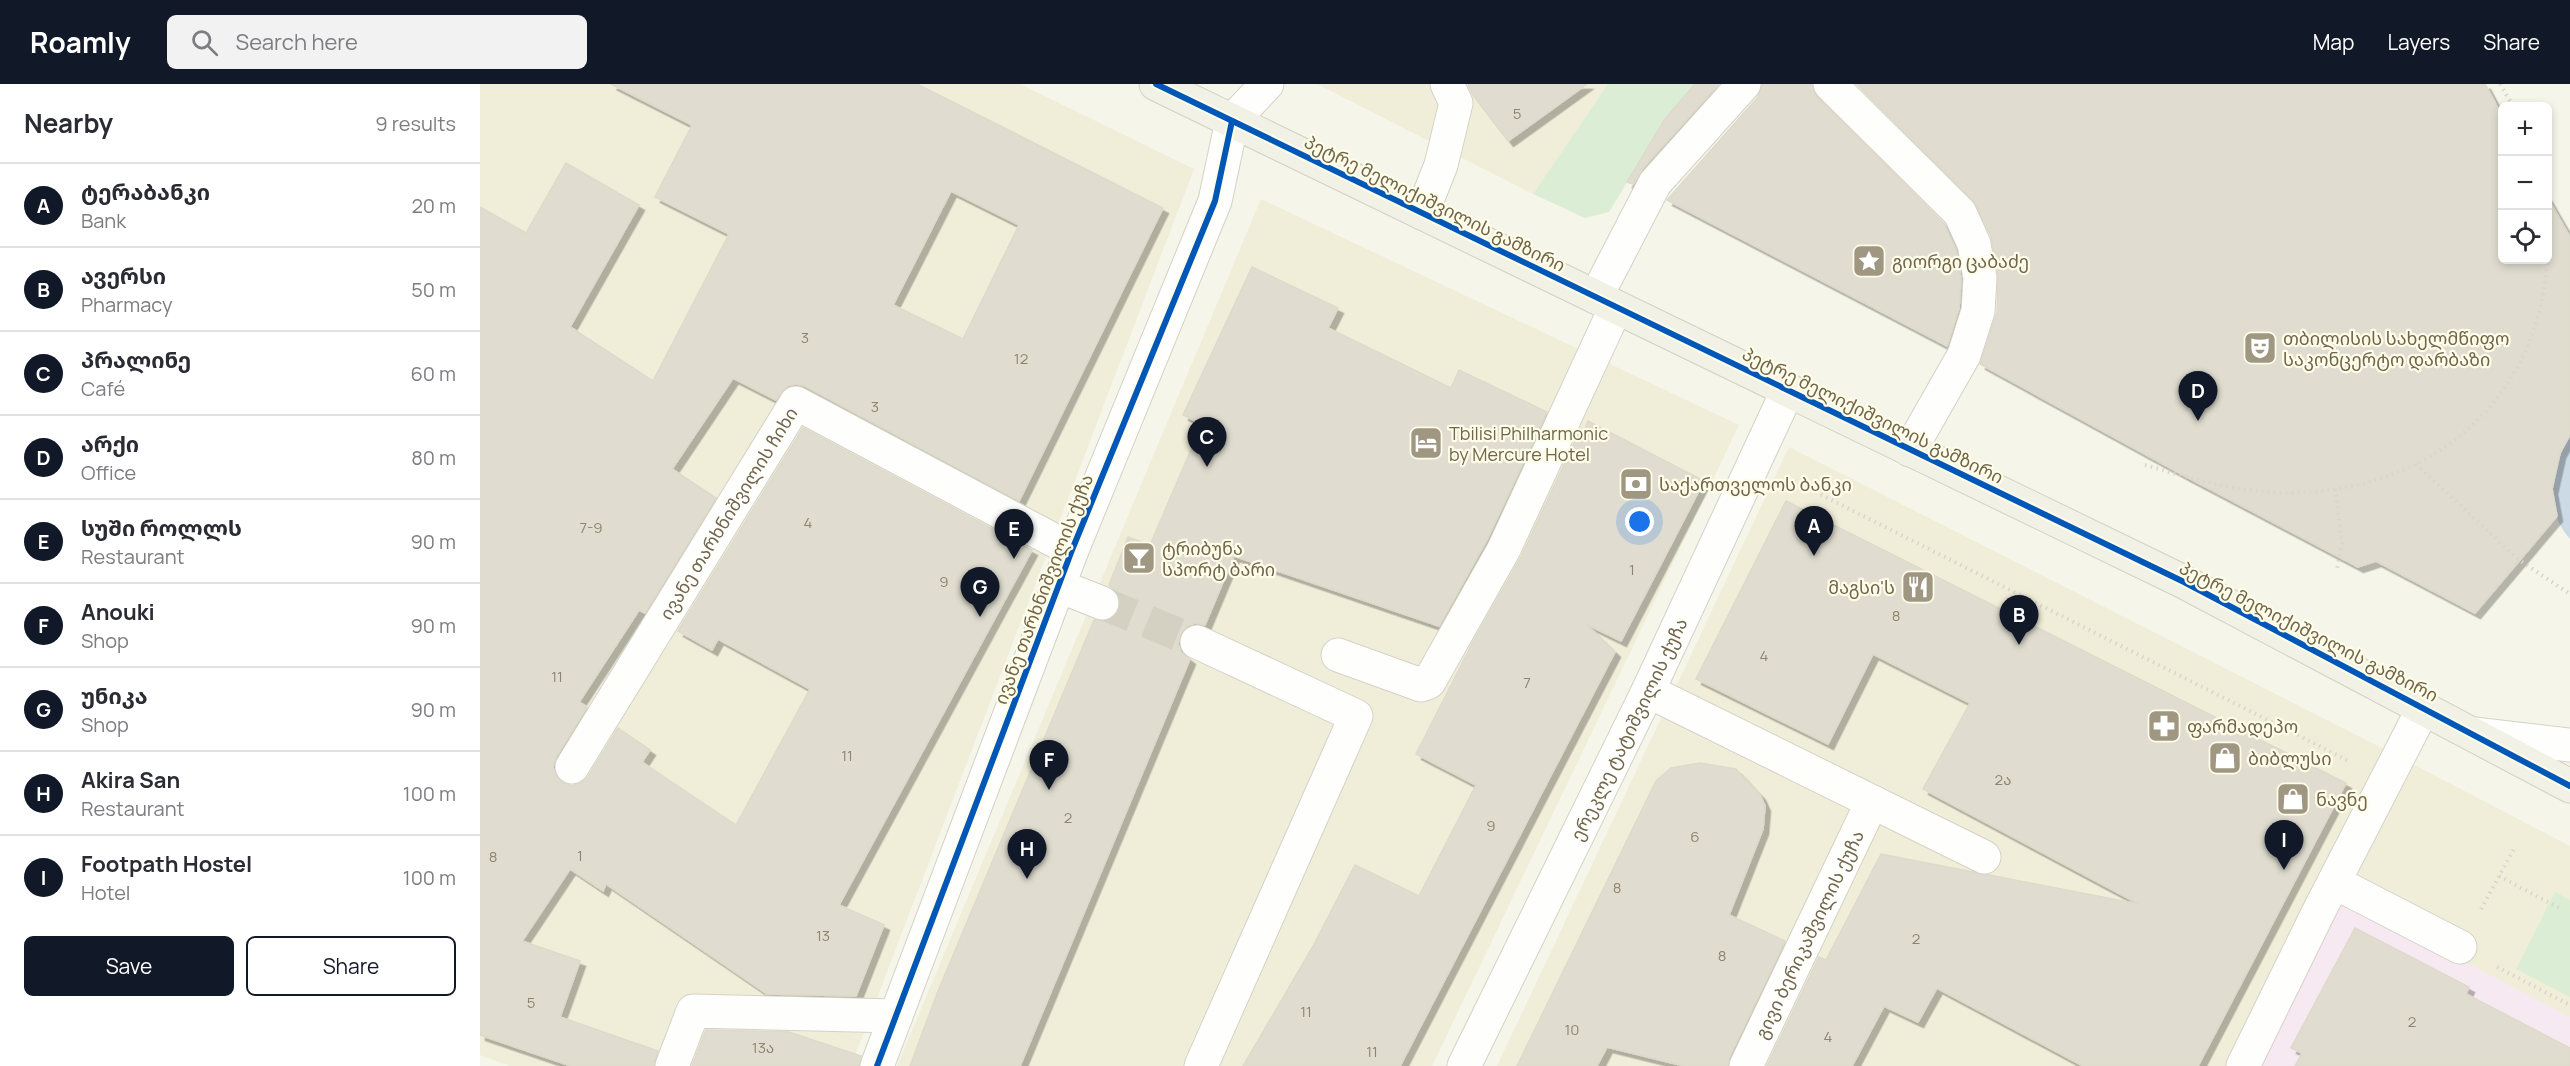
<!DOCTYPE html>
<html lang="en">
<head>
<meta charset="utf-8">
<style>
  :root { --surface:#fff; --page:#f2f2f3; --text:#2b2b33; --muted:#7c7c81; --line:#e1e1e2; --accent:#111827 }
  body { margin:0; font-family:Manrope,"Noto Sans Georgian",sans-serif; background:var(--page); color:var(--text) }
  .controls { position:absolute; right:18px; top:18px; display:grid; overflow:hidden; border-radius:9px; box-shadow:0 3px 9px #0003 }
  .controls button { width:54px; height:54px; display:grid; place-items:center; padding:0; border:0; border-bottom:2px solid var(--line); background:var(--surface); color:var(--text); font:30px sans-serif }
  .you { position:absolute; left:1160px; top:438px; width:21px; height:21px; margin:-15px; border:4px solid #fff; border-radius:50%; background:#1a73e8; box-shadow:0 0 0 9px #1a73e833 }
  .badge { display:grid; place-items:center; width:39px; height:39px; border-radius:50%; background:var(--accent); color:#fff; font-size:20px; font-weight:700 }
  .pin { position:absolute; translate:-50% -50px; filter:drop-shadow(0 2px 3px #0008) }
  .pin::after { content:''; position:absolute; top:32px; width:21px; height:18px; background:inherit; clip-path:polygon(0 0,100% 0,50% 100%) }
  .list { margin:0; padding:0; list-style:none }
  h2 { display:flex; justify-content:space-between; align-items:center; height:78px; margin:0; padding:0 24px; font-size:26px }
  h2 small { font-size:20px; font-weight:400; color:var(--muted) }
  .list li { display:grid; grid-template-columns:39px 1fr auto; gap:18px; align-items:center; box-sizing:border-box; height:84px; padding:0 24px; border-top:2px solid var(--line) }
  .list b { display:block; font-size:22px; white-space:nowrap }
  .list p { margin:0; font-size:20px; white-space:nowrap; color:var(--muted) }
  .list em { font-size:20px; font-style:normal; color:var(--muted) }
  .actions { display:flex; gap:12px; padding:18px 24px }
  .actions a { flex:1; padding:14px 0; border:2px solid var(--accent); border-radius:9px; text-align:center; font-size:21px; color:var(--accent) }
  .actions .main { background:var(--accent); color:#fff }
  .icon { flex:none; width:33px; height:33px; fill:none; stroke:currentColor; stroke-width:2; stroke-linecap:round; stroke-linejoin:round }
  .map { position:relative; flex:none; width:2090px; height:982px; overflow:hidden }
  header { display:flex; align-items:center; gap:36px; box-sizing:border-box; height:84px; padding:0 30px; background:var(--accent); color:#fff }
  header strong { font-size:28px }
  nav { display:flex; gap:33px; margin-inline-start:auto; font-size:21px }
  .search { width:420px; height:54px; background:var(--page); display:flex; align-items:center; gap:15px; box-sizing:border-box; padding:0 21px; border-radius:9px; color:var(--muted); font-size:22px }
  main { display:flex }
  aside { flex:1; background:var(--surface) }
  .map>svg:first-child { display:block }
  .residential { fill:#f0eed9 }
  .education { fill:#f6e9f1 }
  .green { fill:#dbedd4 }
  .water { fill:#cbdae5 }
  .building { fill:#e0ddd0; stroke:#dedacb; stroke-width:1.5; fill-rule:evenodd; filter:url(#shadow) }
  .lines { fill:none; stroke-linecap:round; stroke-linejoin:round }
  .minor-tunnel { stroke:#d4d1c2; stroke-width:33; stroke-dasharray:33 16; stroke-linecap:butt }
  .minor-casing { stroke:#d4d2c7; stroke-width:35 }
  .major-casing { stroke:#d4d0c5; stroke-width:35 }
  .path { stroke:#d8d5cd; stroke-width:4; stroke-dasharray:1.5 4.5; stroke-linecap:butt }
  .minor { stroke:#fefefc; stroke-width:33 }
  .major { stroke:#f1f1e5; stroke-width:33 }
  .cycleway-casing { stroke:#fefde9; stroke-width:10 }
  .cycleway { stroke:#0057b8; stroke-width:6 }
  .labels { text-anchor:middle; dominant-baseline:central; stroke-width:4.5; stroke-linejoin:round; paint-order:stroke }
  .number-label { font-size:15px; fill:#8e856e }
  .street-label { font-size:18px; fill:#71654b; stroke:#fefde9 }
  .poi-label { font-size:18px; fill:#71654b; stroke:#fefde9; text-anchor:start }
</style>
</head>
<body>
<header>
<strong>Roamly</strong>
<div class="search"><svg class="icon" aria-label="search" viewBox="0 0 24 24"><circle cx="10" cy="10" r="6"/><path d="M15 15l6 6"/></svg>Search here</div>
<nav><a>Map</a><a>Layers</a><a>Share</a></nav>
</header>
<main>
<aside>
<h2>Nearby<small>9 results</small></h2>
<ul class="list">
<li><span class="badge">A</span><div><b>ტერაბანკი</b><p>Bank</p></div><em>20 m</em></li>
<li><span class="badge">B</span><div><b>ავერსი</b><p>Pharmacy</p></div><em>50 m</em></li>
<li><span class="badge">C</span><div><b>პრალინე</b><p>Café</p></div><em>60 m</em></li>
<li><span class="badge">D</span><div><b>არქი</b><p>Office</p></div><em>80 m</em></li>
<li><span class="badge">E</span><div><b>სუში როლლს</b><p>Restaurant</p></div><em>90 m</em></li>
<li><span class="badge">F</span><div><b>Anouki</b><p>Shop</p></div><em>90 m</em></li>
<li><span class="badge">G</span><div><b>უნიკა</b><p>Shop</p></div><em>90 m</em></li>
<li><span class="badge">H</span><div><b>Akira San</b><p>Restaurant</p></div><em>100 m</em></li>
<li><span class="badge">I</span><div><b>Footpath Hostel</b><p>Hotel</p></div><em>100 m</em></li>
</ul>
<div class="actions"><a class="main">Save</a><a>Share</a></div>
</aside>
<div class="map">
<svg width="2090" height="982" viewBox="0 0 2090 982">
  <defs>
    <filter id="shadow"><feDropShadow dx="5.5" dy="5.5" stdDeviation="0" flood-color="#0004"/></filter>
  </defs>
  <rect width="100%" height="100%" fill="#f5f5e9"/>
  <g class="residential">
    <polygon points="0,0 540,0 714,85 371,982 30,982 0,971"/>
    <polygon points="837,0 1128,0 1053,110"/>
    <polygon points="781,115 1259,341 952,982 417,982"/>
    <polygon points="1309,363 1902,664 2090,762 2090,982 1017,982"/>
  </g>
  <polygon class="education" points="1860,812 2090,933 2090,982 1772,982"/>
  <g class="green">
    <polygon points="1128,0 1215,0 1185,35 1129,128 1105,134 1053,110"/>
    <polygon points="2075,808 2090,816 2090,913 2036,885"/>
  </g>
  <path class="water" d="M2090,351V455C2062,424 2073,383 2090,351Z"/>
  <g class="building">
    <path d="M131,0H437L683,124L539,417L325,302L316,300L307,302L296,316L253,294L192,385L236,414L165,529L159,526L99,618L107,623L76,673L73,683L76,692L83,699L92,702L101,699L108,693L138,644L170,666L162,678L256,741L330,605L238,555L232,566L198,547L323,344L552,466L359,821L404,841L376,912L287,910L126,800L123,807L90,785L42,857L100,877L80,933L178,967L174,982H91L0,951V123L46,149L86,79L159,121L90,243L173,297L249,150L175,113L212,41ZM471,107L539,141L483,255L413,221Z"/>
    <polygon points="988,0 1107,0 1028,57 993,11"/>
    <polygon points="1215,0 1239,0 1161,86 1153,100 1147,98 1185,35"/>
    <polygon points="1282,0 1332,0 1337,13 1464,140 1476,166 1481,195 1479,224 1467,262 1187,116 1278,13"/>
    <polygon points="1377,0 2005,0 2022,32 2022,176 2067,176 2067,113 2090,153 2090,351 2080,369 2072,405 2077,432 1995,529 1896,477 1878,483 1707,393 1500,280 1517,228 1518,191 1511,152 1493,116"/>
    <polygon points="772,183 858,224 848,244 971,304 979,286 1067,328 1007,456 959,542 754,472 725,541 715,539 707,542 700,551 698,560 701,568 710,575 540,982 430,982 458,907 614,536 625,537 634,533 639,526 640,516 636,507 629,501 648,453 670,461 722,340 703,331"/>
    <polygon points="1108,337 1224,397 1141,557 1106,540 1135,568 920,982 763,982 832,864 875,781 939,812 996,701 936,670 995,554 1041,473 1101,344 1104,346"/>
    <polygon points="1306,417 1866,699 1718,982 1603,982 1457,904 1438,938 1404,922 1372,982 1287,982 1339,873 1346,876 1401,770 1659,820 1443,705 1490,619 1393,570 1348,660 1216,595"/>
    <polygon points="1220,679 1256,685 1280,711 1285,722 1283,745 1249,831 1305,857 1249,974 1248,982 1204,982 1127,963 1117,982 1037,982 1176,697 1191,684"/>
    <polygon points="1875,844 1989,903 1986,910 2090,964 2090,982 1815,982 1822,969 1811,964"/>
    <polygon points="226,946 309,948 381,972 379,982 212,982"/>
  </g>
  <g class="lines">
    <polyline class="minor-tunnel" points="622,519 717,558"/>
    <g class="minor-casing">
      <g id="minor">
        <polyline points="1350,0 1480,129 1494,160 1500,194 1498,227 1484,271 1430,366"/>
        <polyline points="942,129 961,81 976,19 967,0"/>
        <polyline points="1116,213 1175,99 1264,0"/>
        <polyline points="579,502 622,519"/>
        <polyline points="717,558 876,632 721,982"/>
        <polyline points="858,571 941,601 949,598 1024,465 1136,223"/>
        <polyline points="1168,607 1504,773"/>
        <polyline points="1994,650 2090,661"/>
        <path id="s1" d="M92,683L316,319L592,466"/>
        <polyline points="1854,798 1980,863"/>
        <polyline points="192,982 213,927 416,932"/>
        <polyline points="397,982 592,466 735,117 752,37 787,0"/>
        <path id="s2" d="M984,982L1168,607L1308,306"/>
        <path id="s3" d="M1266,982L1392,718"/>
        <polyline points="1763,982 1839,827 1944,623"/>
      </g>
    </g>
    <g class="major-casing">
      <polyline id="major" points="676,0 1704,498 2090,702"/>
    </g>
    <g class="path">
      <polyline points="2020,0 2033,22"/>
      <polyline points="1936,380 2039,476 2090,510"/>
      <path d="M1665,381C1711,394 1758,409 1807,409C1933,409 2039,337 2063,210C2068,182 2072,153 2068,125"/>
      <polyline points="1314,397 1869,677"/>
      <polyline points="1855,405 1862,460 1857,485"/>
      <polyline points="2019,792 2079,824"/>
      <polyline points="2001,825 2035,763"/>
      <polyline points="2017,883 2090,921"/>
    </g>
    <use href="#minor" class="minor"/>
    <use href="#major" class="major"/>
    <g class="cycleway-casing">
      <g id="cycleway">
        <polyline points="676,0 1704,498 2090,702"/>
        <polyline points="397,982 592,466 735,117 752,37"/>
      </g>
    </g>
    <use href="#cycleway" class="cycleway"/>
  </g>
  <defs>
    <g id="sight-square" transform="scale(1.725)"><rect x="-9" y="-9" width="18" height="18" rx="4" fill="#9f9782" stroke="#fefde9"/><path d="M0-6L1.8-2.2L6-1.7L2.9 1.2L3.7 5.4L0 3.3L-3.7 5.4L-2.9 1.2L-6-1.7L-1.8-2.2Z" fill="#fff"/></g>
    <g id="theatre-square" transform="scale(1.725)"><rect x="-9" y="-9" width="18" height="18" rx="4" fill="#9f9782" stroke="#fefde9"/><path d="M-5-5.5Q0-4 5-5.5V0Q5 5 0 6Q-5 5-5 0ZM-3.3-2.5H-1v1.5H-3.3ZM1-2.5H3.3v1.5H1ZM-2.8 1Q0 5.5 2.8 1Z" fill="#fff"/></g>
    <g id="hotel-square" transform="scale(1.725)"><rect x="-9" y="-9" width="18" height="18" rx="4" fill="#9f9782" stroke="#fefde9"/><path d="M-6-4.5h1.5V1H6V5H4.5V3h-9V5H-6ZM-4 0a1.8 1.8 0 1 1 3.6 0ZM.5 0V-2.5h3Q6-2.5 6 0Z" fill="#fff"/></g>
    <g id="bank-square" transform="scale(1.725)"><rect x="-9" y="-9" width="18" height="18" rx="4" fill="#9f9782" stroke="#fefde9"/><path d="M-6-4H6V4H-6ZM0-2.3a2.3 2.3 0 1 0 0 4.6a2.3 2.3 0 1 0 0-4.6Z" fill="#fff"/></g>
    <g id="bar-square" transform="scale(1.725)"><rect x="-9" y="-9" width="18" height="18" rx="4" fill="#9f9782" stroke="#fefde9"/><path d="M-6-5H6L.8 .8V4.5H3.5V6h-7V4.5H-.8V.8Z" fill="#fff"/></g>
    <g id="restaurant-square" transform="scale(1.725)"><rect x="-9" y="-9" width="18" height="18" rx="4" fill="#9f9782" stroke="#fefde9"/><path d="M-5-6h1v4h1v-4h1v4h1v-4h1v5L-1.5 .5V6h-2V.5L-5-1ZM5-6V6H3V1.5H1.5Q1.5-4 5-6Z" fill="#fff"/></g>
    <g id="pharmacy-square" transform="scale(1.725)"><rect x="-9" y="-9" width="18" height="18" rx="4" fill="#9f9782" stroke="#fefde9"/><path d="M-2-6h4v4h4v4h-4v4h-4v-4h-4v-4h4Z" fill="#fff"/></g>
    <g id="shop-square" transform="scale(1.725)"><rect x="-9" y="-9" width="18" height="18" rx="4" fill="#9f9782" stroke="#fefde9"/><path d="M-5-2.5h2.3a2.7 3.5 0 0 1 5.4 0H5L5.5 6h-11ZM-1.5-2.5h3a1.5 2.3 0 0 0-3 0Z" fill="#fff"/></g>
  </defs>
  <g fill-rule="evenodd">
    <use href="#sight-square" x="1389" y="177"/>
    <use href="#theatre-square" x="1780" y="264"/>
    <use href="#hotel-square" x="946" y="359"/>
    <use href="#bank-square" x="1156" y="400"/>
    <use href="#bar-square" x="659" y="474"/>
    <use href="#restaurant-square" x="1438" y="503"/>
    <use href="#pharmacy-square" x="1684" y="642"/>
    <use href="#shop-square" x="1745" y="674"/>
    <use href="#shop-square" x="1813" y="715"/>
  </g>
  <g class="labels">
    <g class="number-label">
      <text x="1037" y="29">5</text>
      <text x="325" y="253">3</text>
      <text x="541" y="274">12</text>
      <text x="395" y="322">3</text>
      <text x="328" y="438">4</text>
      <text x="111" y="443">7-9</text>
      <text x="1152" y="485">1</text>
      <text x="464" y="497">9</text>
      <text x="1416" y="531">8</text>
      <text x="1284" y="571">4</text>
      <text x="77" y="592">11</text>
      <text x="1047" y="598">7</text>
      <text x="367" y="671">11</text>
      <text x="1523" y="695">2ა</text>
      <text x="588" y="733">2</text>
      <text x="1011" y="741">9</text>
      <text x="1215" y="752">6</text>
      <text x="100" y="771">1</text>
      <text x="13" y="772">8</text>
      <text x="1137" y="803">8</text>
      <text x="343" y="851">13</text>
      <text x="1436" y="854">2</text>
      <text x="1242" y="871">8</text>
      <text x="51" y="918">5</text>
      <text x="826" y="927">11</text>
      <text x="1932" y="937">2</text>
      <text x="1092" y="945">10</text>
      <text x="1348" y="952">4</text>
      <text x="283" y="963">13ა</text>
      <text x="892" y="967">11</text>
    </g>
    <g class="street-label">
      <text transform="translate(955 119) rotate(26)">პეტრე მელიქიშვილის გამზირი</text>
      <text transform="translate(1393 331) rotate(26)">პეტრე მელიქიშვილის გამზირი</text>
      <text stroke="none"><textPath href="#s1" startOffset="298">ივანე თარხნიშვილის ჩიხი</textPath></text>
      <text transform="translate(563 505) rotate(-69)">ივანე თარხნიშვილის ქუჩა</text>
      <text transform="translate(1829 547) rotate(27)">პეტრე მელიქიშვილის გამზირი</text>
      <text stroke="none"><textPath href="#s2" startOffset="375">ერეკლე ტატიშვილის ქუჩა</textPath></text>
      <text stroke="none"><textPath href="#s3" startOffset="146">გივი ბერიკაშვილის ქუჩა</textPath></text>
    </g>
    <g class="poi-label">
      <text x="1412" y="177">გიორგი ცაბაძე</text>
      <text x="1803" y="254">თბილისის სახელმწიფო<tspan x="1803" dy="21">საკონცერტო დარბაზი</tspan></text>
      <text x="969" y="349">Tbilisi Philharmonic<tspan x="969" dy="21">by Mercure Hotel</tspan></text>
      <text x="1179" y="400">საქართველოს ბანკი</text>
      <text x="682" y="464">ტრიბუნა<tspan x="682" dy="21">სპორტ ბარი</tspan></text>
      <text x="1415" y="503" text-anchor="end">მაგსი'ს</text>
      <text x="1707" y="642">ფარმადეპო</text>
      <text x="1768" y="674">ბიბლუსი</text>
      <text x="1836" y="715">ნავნე</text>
    </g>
  </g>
</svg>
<div class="controls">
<button>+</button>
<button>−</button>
<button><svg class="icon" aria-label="locate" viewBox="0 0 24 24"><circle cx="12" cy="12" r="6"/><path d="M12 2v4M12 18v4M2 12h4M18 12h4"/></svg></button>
</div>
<div class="you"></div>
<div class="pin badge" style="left:1334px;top:472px">A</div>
<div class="pin badge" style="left:1539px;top:561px">B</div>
<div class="pin badge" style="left:727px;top:383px">C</div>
<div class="pin badge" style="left:1718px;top:337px">D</div>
<div class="pin badge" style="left:534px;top:475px">E</div>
<div class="pin badge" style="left:569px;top:706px">F</div>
<div class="pin badge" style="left:500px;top:533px">G</div>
<div class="pin badge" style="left:547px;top:795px">H</div>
<div class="pin badge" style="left:1804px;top:786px">I</div>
</div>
</main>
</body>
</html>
